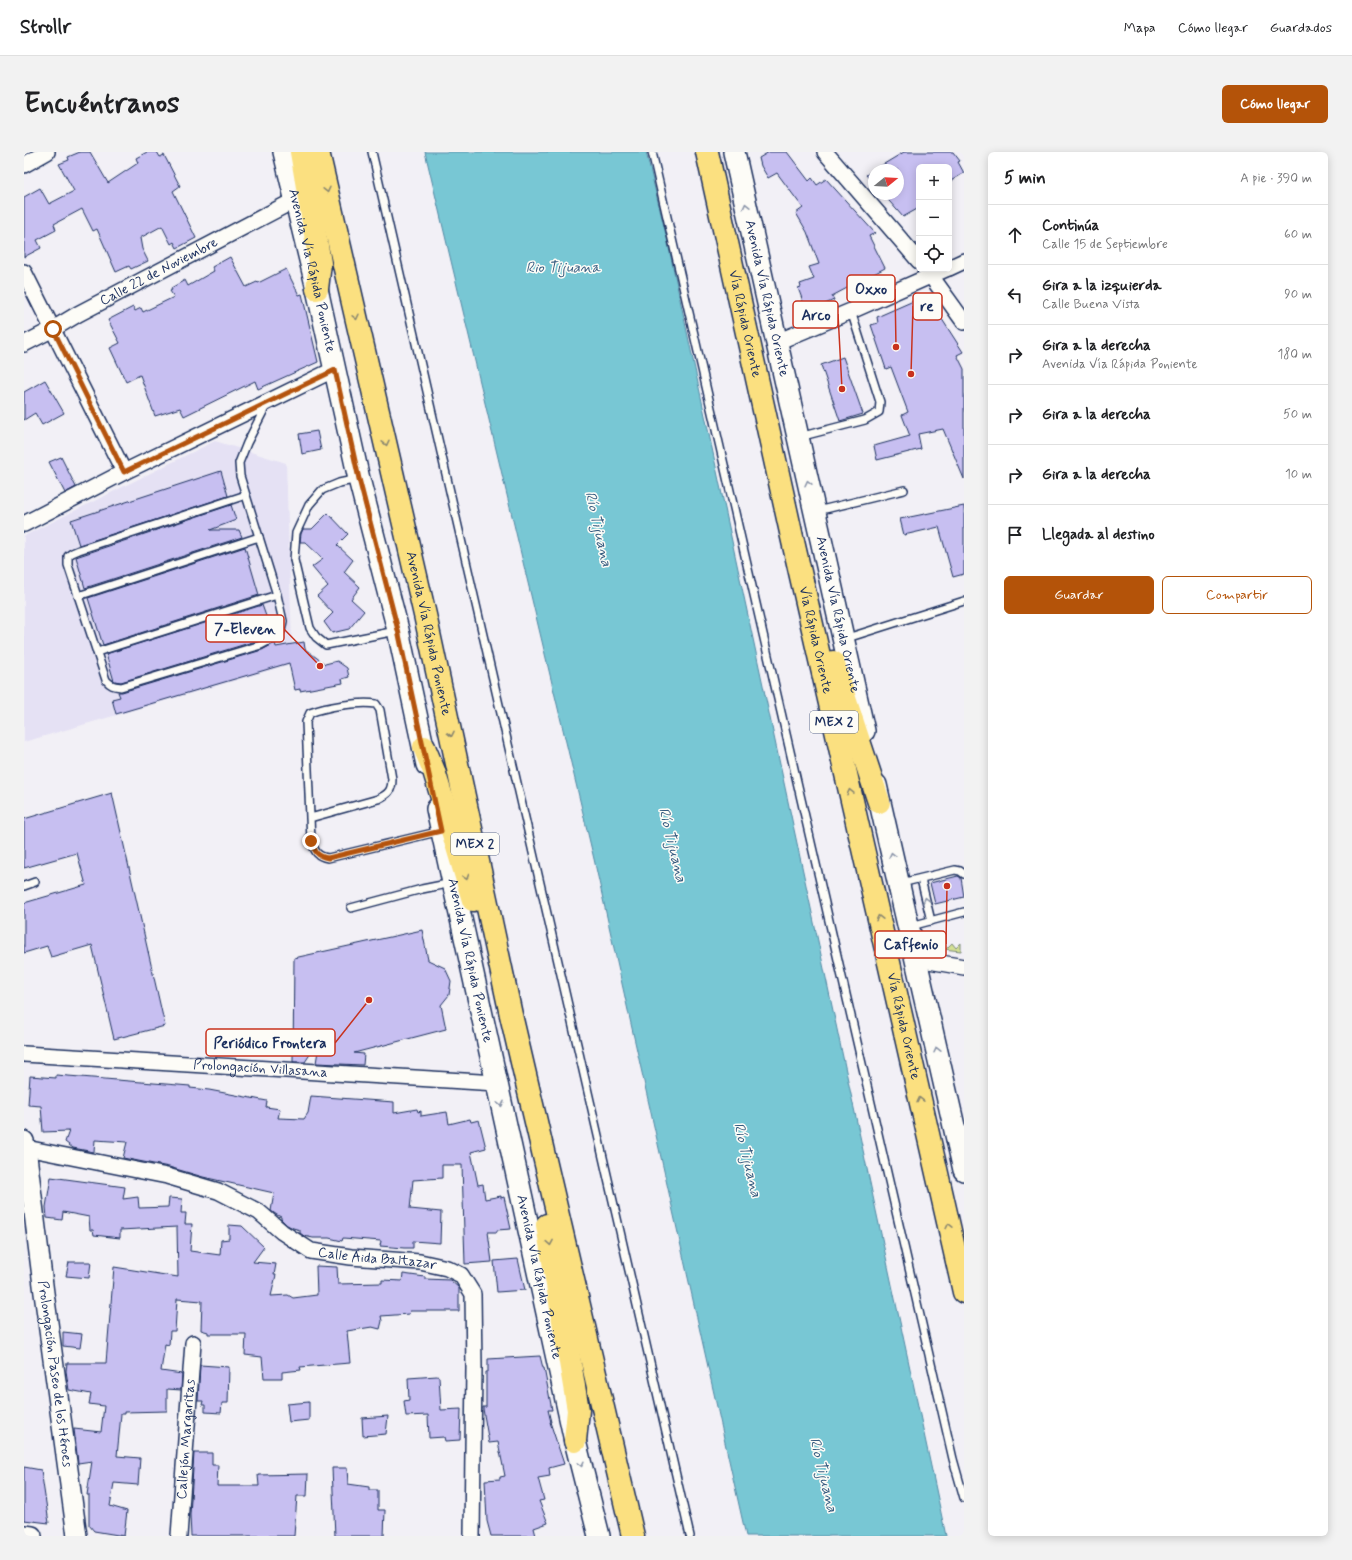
<!DOCTYPE html>
<html lang="es">
<head>
<meta charset="utf-8">
<style>
  :root { --surface:#fff; --page:#f2f2f2; --text:#202124; --muted:#757577; --line:#e0e0e0; --accent:#b45309 }
  body { margin:0; font-family:Mynerve,sans-serif; background:var(--page); color:var(--text) }
  .controls { position:absolute; right:12px; top:12px; display:grid; overflow:hidden; border-radius:6px; box-shadow:0 2px 10px #0003 }
  .controls button { width:36px; height:36px; display:grid; place-items:center; padding:0; border:0; border-bottom:1px solid var(--line); background:var(--surface); color:var(--text); font:20px sans-serif }
  .compass { position:absolute; left:844px; top:12px; width:36px; height:36px; border-radius:50%; background:var(--surface); box-shadow:0 2px 10px #0003; rotate:72deg }
  .stop { position:absolute; width:12px; height:12px; margin:-9px; border:3px solid #b45309; border-radius:50%; background:#fff }
  .stop.end { background:#b45309; border-color:#fff; box-shadow:0 1px 4px #0008 }
  .list { margin:0; padding:0; list-style:none }
  h2 { display:flex; justify-content:space-between; align-items:center; height:52px; margin:0; padding:0 16px; font-size:17px }
  h2 small { font-size:13px; font-weight:400; color:var(--muted) }
  .list li { display:grid; grid-template-columns:26px 1fr auto; gap:12px; align-items:center; box-sizing:border-box; height:60px; padding:0 16px; border-top:1px solid var(--line) }
  .list b { display:block; font-size:15px; white-space:nowrap }
  .list p { margin:0; font-size:13px; white-space:nowrap; color:var(--muted) }
  .list em { font-size:13px; font-style:normal; color:var(--muted) }
  .actions { display:flex; gap:8px; padding:12px 16px }
  .actions a { flex:1; padding:9px 0; border:1px solid var(--accent); border-radius:6px; text-align:center; font-size:14px; color:var(--accent) }
  .actions .main { background:var(--accent); color:#fff }
  .icon { flex:none; width:22px; height:22px; fill:none; stroke:currentColor; stroke-width:2; stroke-linecap:round; stroke-linejoin:round }
  .map { position:relative; flex:none; width:940px; height:1384px; overflow:hidden; border-radius:6px }
  header { display:flex; align-items:center; gap:24px; box-sizing:border-box; height:56px; padding:0 20px; background:var(--surface); border-bottom:1px solid var(--line) }
  header strong { font-size:19px }
  nav { display:flex; gap:22px; margin-inline-start:auto; font-size:14px }
  .intro { display:flex; align-items:center; justify-content:space-between; box-sizing:border-box; height:96px; padding:0 24px }
  h1 { margin:0; font-size:28px }
  .button { padding:10px 18px; border-radius:6px; background:var(--accent); color:#fff; font-size:14px; font-weight:700 }
  main { display:flex; gap:24px; padding:0 24px }
  aside { flex:1; background:var(--surface); border-radius:6px; box-shadow:0 2px 10px #0003 }
  .map>svg:first-child { display:block }
  .built { fill:#e5e1f4 }
  .green { fill:#d4e093; stroke:#788878 }
  .water { fill:#78c7d4; stroke:#538aa5 }
  .building { fill:#c7bff1; stroke:#1b2f5e }
  .lines { fill:none; stroke-linecap:round; stroke-linejoin:round }
  .service-casing { stroke:#1b2f5e; stroke-width:10 }
  .minor-casing { stroke:#1b2f5e; stroke-width:18 }
  .tertiary-casing { stroke:#1b2f5e; stroke-width:22 }
  .secondary-casing { stroke:#1b2f5e; stroke-width:24 }
  .trunk-casing { stroke:#1b2f5e; stroke-width:25 }
  .service { stroke:#fdfcf7; stroke-width:7 }
  .minor { stroke:#fdfcf7; stroke-width:15 }
  .tertiary { stroke:#fdfcf7; stroke-width:19 }
  .secondary { stroke:#fdfcf7; stroke-width:21 }
  .trunk { stroke:#fbe080; stroke-width:22 }
  .oneway { stroke:#8b886f }
  .oneway2 { stroke:#8c96aa }
  .route { stroke:#b45309; stroke-width:5 }
  .labels { text-anchor:middle; dominant-baseline:central; stroke-width:3; stroke-linejoin:round; paint-order:stroke }
  .shield { fill:#fdfcf7; stroke:#5f6c8c; stroke-width:1 }
  .shield-label { font-size:13px; font-weight:bold; fill:#1b2f5e }
  .street-label { font-size:14px; fill:#1b2f5e; stroke:#fdfcf7 }
  .water-label { font-size:15px; font-style:italic; fill:#375d81; stroke:#fdfcf7 }
  .leader { fill:none; stroke:#c8321e; stroke-width:1.5 }
  .callout-dot { fill:#c8321e; stroke:#fdfcf7; stroke-width:1.5 }
  .callout { fill:#fdfcf7; stroke:#c8321e; stroke-width:1.5 }
  .callout-label { font-size:15px; text-anchor:middle; font-weight:bold; fill:#1b2f5e }
</style>
</head>
<body>
<header>
<strong>Strollr</strong>
<nav><a>Mapa</a><a>Cómo llegar</a><a>Guardados</a></nav>
</header>
<div class="intro"><h1>Encuéntranos</h1><a class="button">Cómo llegar</a></div>
<main>
<div class="map">
<svg width="940" height="1384" viewBox="0 0 940 1384">
  <rect width="100%" height="100%" fill="#f2f0f6"/>
  <filter id="ink" filterUnits="userSpaceOnUse"><feTurbulence type="fractalNoise" baseFrequency=".025" numOctaves="2"/><feDisplacementMap in="SourceGraphic" scale="8" xChannelSelector="R" yChannelSelector="G"/><feConvolveMatrix kernelMatrix="1 2 1 2 8 2 1 2 1" color-interpolation-filters="sRGB"/></filter>
  <g filter="url(#ink)">
    <polygon class="built" points="191,289 262,311 268,492 271,511 0,590 0,384"/>
    <polygon class="green" points="910,786 913,786 922,797 928,791 932,796 937,791 937,799 901,795 901,790"/>
    <polygon class="water" points="401,0 622,0 643,87 922,1384 722,1384 570,707"/>
    <g class="building">
      <polygon points="56,0 66,0 84,31 114,11 112,6 123,0 133,0 136,5 140,3 156,34 149,39 172,86 153,96 150,90 147,92 138,74 116,86 118,97 124,109 107,117 105,114 92,120 73,77 69,79 58,57 30,72 32,78 13,88 17,96 0,105 0,45 16,36 25,52 50,39 35,12 45,8 44,5"/>
      <polygon points="745,0 763,0 785,29 788,26 793,33 802,27 851,81 845,84 861,116 808,144 810,148 783,160 774,136 777,135 776,132 790,127 785,115 795,112 783,80 772,61 779,56 753,21 744,26 737,14 735,6"/>
      <polygon points="880,0 929,0 936,9 934,10 940,21 925,30 925,15 895,15 895,56 879,65 859,42 874,42 874,18 850,18"/>
      <polygon points="850,18 850,32 842,23"/>
      <polygon points="206,105 222,135 233,130 234,131 262,117 275,143 278,142 294,210 234,237 231,229 160,264 156,256 131,264 116,223 102,230 86,196 96,191 84,168 109,155 111,159 117,156 119,160 150,145 146,139 148,138 147,136 161,128 164,134 190,119 188,115"/>
      <polygon points="894,147 898,156 904,154 909,164 914,161 939,200 933,203 940,217 940,327 919,277 894,282 897,297 853,308 850,294 886,284 878,263 884,260 867,215 862,217 847,173 854,171 853,165"/>
      <polygon points="819,205 839,262 816,269 797,213"/>
      <polygon points="21,228 40,261 18,273 11,261 0,268 0,240"/>
      <polygon points="293,279 297,298 278,302 275,282"/>
      <polygon points="37,305 52,335 41,341 25,310"/>
      <polygon points="197,319 204,344 55,393 47,368"/>
      <polygon points="207,353 212,368 186,378 215,378 218,385 61,436 52,405"/>
      <polygon points="940,354 940,422 929,425 915,375 880,383 876,367"/>
      <polygon points="304,361 324,382 313,393 329,408 320,420 336,435 327,447 340,459 325,477 308,481 300,470 309,461 293,444 304,434 288,415 299,407 281,390 276,390 277,382 279,377 288,377"/>
      <polygon points="221,395 235,443 79,493 64,446"/>
      <polygon points="238,453 248,481 235,488 97,530 90,529 82,502"/>
      <polygon points="280,490 281,497 301,512 313,509 323,516 325,525 318,527 319,531 276,539 276,537 271,538 265,511 92,562 88,547 96,545 94,540 98,540 238,498 251,491 252,495"/>
      <polygon points="88,641 141,874 90,887 68,793 27,805 23,794 0,801 0,751 62,733 53,701 0,716 0,667"/>
      <polygon points="934,724 937,726 940,745 911,752 906,731"/>
      <polygon points="398,778 404,808 421,816 427,829 425,843 417,853 422,877 330,901 340,902 339,913 292,911 296,887 281,910 269,910 270,806"/>
      <polygon points="32,923 166,934 166,936 185,938 243,949 242,955 256,957 254,966 280,967 284,961 287,944 370,950 370,961 393,957 394,960 397,959 397,964 423,960 425,972 446,967 447,970 455,968 462,996 447,1000 454,1033 459,1032 461,1047 477,1044 477,1046 480,1045 487,1077 473,1078 473,1080 464,1080 468,1110 441,1112 438,1013 418,1013 418,1026 389,1028 386,1057 417,1060 416,1091 389,1089 389,1096 380,1096 356,1094 357,1089 319,1086 318,1089 305,1086 289,1086 280,1084 276,1081 276,1078 269,1076 263,1073 257,1067 257,1065 253,1063 247,1059 250,1041 179,1025 145,1015 99,1006 103,990 71,988 70,1000 49,996 41,990 45,979 19,980 17,954 4,953 6,924 32,926"/>
      <polygon points="27,1025 101,1035 99,1047 114,1045 115,1056 144,1055 145,1046 158,1047 157,1061 162,1061 161,1072 168,1072 166,1099 196,1103 197,1088 205,1087 205,1073 218,1074 240,1095 229,1110 252,1112 250,1123 252,1123 247,1144 264,1143 269,1146 293,1143 292,1114 313,1115 314,1132 358,1131 358,1128 378,1129 379,1122 401,1125 401,1127 426,1128 435,1136 435,1159 386,1159 385,1162 357,1164 358,1169 356,1177 348,1175 323,1179 326,1211 276,1215 277,1218 258,1220 258,1226 240,1226 238,1205 221,1203 222,1182 184,1182 184,1180 177,1178 178,1149 153,1147 151,1179 146,1179 145,1193 141,1192 137,1219 158,1222 157,1238 143,1237 143,1259 100,1260 100,1262 97,1262 93,1304 116,1306 114,1333 90,1331 86,1354 103,1359 100,1384 70,1379 65,1373 65,1343 63,1343 68,1309 54,1311 50,1277 77,1280 80,1254 65,1252 67,1242 45,1238 42,1219 43,1211 82,1211 90,1115 154,1125 153,1075 96,1078 96,1086 70,1083 69,1078 66,1078 65,1065 39,1060 38,1068 23,1066 22,1055"/>
      <polygon points="494,1107 501,1138 473,1140 470,1109"/>
      <polygon points="45,1110 67,1110 65,1126 42,1124"/>
      <polygon points="39,1180 58,1182 56,1196 39,1194"/>
      <polygon points="516,1204 519,1216 520,1216 528,1258 524,1258 527,1270 526,1270 540,1312 525,1316 526,1324 514,1326 520,1348 515,1349 524,1371 510,1376 512,1384 467,1384 463,1369 461,1328 476,1327 476,1325 481,1324 474,1290 465,1291 459,1257 459,1255 462,1255 462,1220 464,1220 464,1207"/>
      <polygon points="176,1213 205,1215 204,1251 198,1251 197,1261 181,1260 181,1253 178,1253 179,1249 174,1249"/>
      <polygon points="413,1224 415,1225 417,1258 437,1257 436,1288 421,1289 420,1285 405,1286 404,1263 382,1264 380,1249 385,1248 384,1226"/>
      <polygon points="285,1250 285,1268 265,1270 263,1252"/>
      <polygon points="364,1264 362,1282 339,1284 338,1266"/>
      <polygon points="170,1301 188,1301 188,1313 194,1313 193,1334 235,1334 234,1323 284,1322 283,1344 273,1344 270,1384 167,1384 166,1363"/>
      <polygon points="0,1315 17,1318 25,1371 0,1368"/>
      <polygon points="308,1316 323,1316 324,1332 345,1335 345,1338 354,1338 354,1358 361,1358 360,1384 311,1384"/>
    </g>
    <g class="lines">
      <g class="service-casing">
        <g id="service">
          <polyline points="348,0 666,1384"/>
          <polyline points="628,0 929,1307 940,1346"/>
          <polyline points="775,285 841,268 855,260 856,250 827,159"/>
          <polyline points="334,327 315,331 298,338 285,353 272,381 270,408 286,476 292,485 302,493 372,479"/>
          <path d="M222,343L55,398L48,401L44,404V413L82,528C87,534 90,534 97,535L237,493L250,486L257,479L259,469L253,443L216,324L215,311L223,291L243,252"/>
          <polyline points="793,359 880,338"/>
          <polyline points="54,444 235,385"/>
          <polyline points="820,487 940,449"/>
          <polyline points="73,500 253,443"/>
          <path d="M286,666L354,647C364,642 368,639 368,627L356,558L352,552C336,549 301,555 286,561L282,570L287,689C291,699 292,704 304,706L417,679"/>
          <polyline points="897,727 907,769"/>
          <polyline points="877,731 931,718 936,719 940,722"/>
          <polyline points="0,734 11,730"/>
          <polyline points="327,756 398,737 428,731"/>
          <polyline points="887,774 940,760"/>
        </g>
      </g>
      <g class="minor-casing">
        <g id="minor">
          <polyline points="801,0 895,109"/>
          <polyline points="0,13 23,0"/>
          <polyline points="925,116 940,109"/>
          <polyline points="902,117 940,170"/>
          <polyline points="0,120 100,320"/>
          <polyline points="753,190 827,159 922,117"/>
          <path id="s1" d="M0,192L29,177L54,162L271,48"/>
          <polyline points="0,372 100,320 311,217"/>
          <polyline points="893,807 940,815"/>
          <path id="s2" d="M0,902L472,931"/>
          <path id="s3" d="M2,996L143,1024L194,1039L235,1060L258,1080L287,1099L327,1105L396,1110L423,1116L437,1123L449,1142L450,1216L448,1384"/>
          <path id="s4" d="M155,1384L169,1191"/>
        </g>
      </g>
      <g class="tertiary-casing">
        <g id="tertiary">
          <path id="s5" d="M0,989L2,996L20,1141L53,1384"/>
          <polyline points="0,1383 8,1384"/>
        </g>
      </g>
      <g class="secondary-casing">
        <g id="secondary">
          <path id="s6" d="M260,0L293,137L335,327L374,478L403,613"/>
          <path id="s7" d="M710,0L840,579"/>
          <polyline points="852,633 940,1018"/>
          <path id="s8" d="M413,657L551,1289L575,1384"/>
        </g>
      </g>
      <g class="trunk-casing">
        <g id="trunk">
          <polyline points="277,0 296,111 293,137"/>
          <path id="s9" d="M294,0L401,463L487,863L609,1384"/>
          <path id="s10" d="M683,0L768,385L940,1140"/>
          <polyline points="809,510 855,650"/>
          <polyline points="400,595 410,619 449,748"/>
          <polyline points="523,1073 554,1258 551,1289"/>
        </g>
      </g>
      <use href="#service" class="service"/>
      <use href="#minor" class="minor"/>
      <use href="#tertiary" class="tertiary"/>
      <use href="#secondary" class="secondary"/>
      <use href="#trunk" class="trunk"/>
    </g>
    <defs><path id="oneway-chevron" d="M-2-3.5L2.5 0L-2 3.5" fill="none" stroke-width="1.6" stroke-linecap="round" stroke-linejoin="round"/></defs>
    <g class="oneway">
      <use href="#oneway-chevron" transform="translate(303 38) rotate(77)"/>
      <use href="#oneway-chevron" transform="translate(332 165) rotate(77)"/>
      <use href="#oneway-chevron" transform="translate(362 291) rotate(77)"/>
      <use href="#oneway-chevron" transform="translate(427 582) rotate(78)"/>
      <use href="#oneway-chevron" transform="translate(826 640) rotate(-103)"/>
      <use href="#oneway-chevron" transform="translate(442 725) rotate(73)"/>
      <use href="#oneway-chevron" transform="translate(855 766) rotate(-103)"/>
      <use href="#oneway-chevron" transform="translate(896 948) rotate(-103)"/>
      <use href="#oneway-chevron" transform="translate(925 1074) rotate(-103)"/>
      <use href="#oneway-chevron" transform="translate(526 1091) rotate(80)"/>
    </g>
    <g class="oneway2">
      <use href="#oneway-chevron" transform="translate(722 54) rotate(-103)"/>
      <use href="#oneway-chevron" transform="translate(784 331) rotate(-103)"/>
      <use href="#oneway-chevron" transform="translate(868 703) rotate(-103)"/>
      <use href="#oneway-chevron" transform="translate(902 748) rotate(-104)"/>
      <use href="#oneway-chevron" transform="translate(913 898) rotate(-103)"/>
      <use href="#oneway-chevron" transform="translate(477 952) rotate(78)"/>
      <use href="#oneway-chevron" transform="translate(557 1312) rotate(76)"/>
    </g>
  </g>
  <g class="lines" filter="url(#ink)">
    <path class="route" d="M29,177L100,320L311,218L335,327L374,478L417,679L304,706C292,704 291,699 287,689"/>
  </g>
  <g class="labels">
    <g class="shield">
      <rect x="786" y="559" width="48" height="22" rx="3"/>
      <rect x="427" y="681" width="48" height="22" rx="3"/>
    </g>
    <g class="shield-label">
      <text x="810" y="570">MEX 2</text>
      <text x="451" y="692">MEX 2</text>
    </g>
    <g class="street-label">
      <text stroke="none"><textPath href="#s1" startOffset="153">Calle 22 de Noviembre</textPath></text>
      <text stroke="none"><textPath href="#s6" startOffset="122">Avenida Vía Rápida Poniente</textPath></text>
      <text stroke="none"><textPath href="#s7" startOffset="150">Avenida Vía Rápida Oriente</textPath></text>
      <text stroke="none"><textPath href="#s10" startOffset="176">Vía Rápida Oriente</textPath></text>
      <text stroke="none"><textPath href="#s7" startOffset="474">Avenida Vía Rápida Oriente</textPath></text>
      <text stroke="none"><textPath href="#s9" startOffset="494">Avenida Vía Rápida Poniente</textPath></text>
      <text stroke="none"><textPath href="#s10" startOffset="500">Vía Rápida Oriente</textPath></text>
      <text stroke="none"><textPath href="#s8" startOffset="155">Avenida Vía Rápida Poniente</textPath></text>
      <text stroke="none"><textPath href="#s10" startOffset="896">Vía Rápida Oriente</textPath></text>
      <text stroke="none"><textPath href="#s2" startOffset="237">Prolongación Villasana</textPath></text>
      <text stroke="none"><textPath href="#s3" startOffset="375">Calle Aida Baltazar</textPath></text>
      <text stroke="none"><textPath href="#s8" startOffset="479">Avenida Vía Rápida Poniente</textPath></text>
      <text stroke="none"><textPath href="#s5" startOffset="235">Prolongación Paseo de los Héroes</textPath></text>
      <text stroke="none"><textPath href="#s4" startOffset="97">Callejón Margaritas</textPath></text>
    </g>
    <g class="water-label">
      <text x="539" y="116">Rio Tijuana</text>
      <text transform="translate(574 377) rotate(77)">Río Tijuana</text>
      <text transform="translate(648 693) rotate(76)">Río Tijuana</text>
      <text transform="translate(723 1008) rotate(76)">Río Tijuana</text>
      <text transform="translate(799 1323) rotate(76)">Río Tijuana</text>
    </g>
  </g>
  <path class="leader" d="M872 195L871 137M887 222L889 154M818 237L814 162M296 514L260 477M923 734L922 792M345 848L311 891"/>
  <g class="callout-dot">
    <circle cx="872" cy="195" r="4"/>
    <circle cx="887" cy="222" r="4"/>
    <circle cx="818" cy="237" r="4"/>
    <circle cx="296" cy="514" r="4"/>
    <circle cx="923" cy="734" r="4"/>
    <circle cx="345" cy="848" r="4"/>
  </g>
  <g class="callout">
    <rect x="823" y="123" width="48" height="27" rx="4"/>
    <rect x="889" y="141" width="29" height="27" rx="4"/>
    <rect x="769" y="149" width="45" height="27" rx="4"/>
    <rect x="182" y="463" width="78" height="27" rx="4"/>
    <rect x="851" y="779" width="71" height="27" rx="4"/>
    <rect x="182" y="877" width="129" height="27" rx="4"/>
  </g>
  <g class="callout-label">
    <text x="847" y="142">Oxxo</text>
    <text x="903" y="159">re</text>
    <text x="792" y="168">Arco</text>
    <text x="221" y="482">7-Eleven</text>
    <text x="887" y="797">Caffenio</text>
    <text x="246" y="896">Periódico Frontera</text>
  </g>
</svg>
<div class="controls">
<button>+</button>
<button>−</button>
<button><svg class="icon" aria-label="locate" viewBox="0 0 24 24"><circle cx="12" cy="12" r="6"/><path d="M12 2v4M12 18v4M2 12h4M18 12h4"/></svg></button>
</div>
<svg class="compass" viewBox="-18 -18 36 36"><path d="M0-13l5 13h-10z" fill="#e53935"/><path d="M0 13l5-13h-10z" fill="#757577"/></svg>
<div class="stop" style="left:29px;top:177px"></div>
<div class="stop end" style="left:287px;top:689px"></div>
</div>
<aside>
<h2>5 min<small>A pie · 390 m</small></h2>
<ul class="list">
<li><svg class="icon" aria-label="ahead" viewBox="0 0 24 24"><path d="M12 20V5M6 11l6-6 6 6"/></svg><div><b>Continúa</b><p>Calle 15 de Septiembre</p></div><em>60 m</em></li>
<li><svg class="icon" aria-label="left" viewBox="0 0 24 24"><path d="M17 20v-9H6M10 6l-5 5 5 5"/></svg><div><b>Gira a la izquierda</b><p>Calle Buena Vista</p></div><em>90 m</em></li>
<li><svg class="icon" aria-label="right" viewBox="0 0 24 24"><path d="M7 20v-9h11M14 6l5 5-5 5"/></svg><div><b>Gira a la derecha</b><p>Avenida Vía Rápida Poniente</p></div><em>180 m</em></li>
<li><svg class="icon" aria-label="right" viewBox="0 0 24 24"><path d="M7 20v-9h11M14 6l5 5-5 5"/></svg><div><b>Gira a la derecha</b></div><em>50 m</em></li>
<li><svg class="icon" aria-label="right" viewBox="0 0 24 24"><path d="M7 20v-9h11M14 6l5 5-5 5"/></svg><div><b>Gira a la derecha</b></div><em>10 m</em></li>
<li><svg class="icon" aria-label="arrive" viewBox="0 0 24 24"><path d="M6 21V4h12l-3 4 3 4H6"/></svg><div><b>Llegada al destino</b></div></li>
</ul>
<div class="actions"><a class="main">Guardar</a><a>Compartir</a></div>
</aside>
</main>
</body>
</html>
